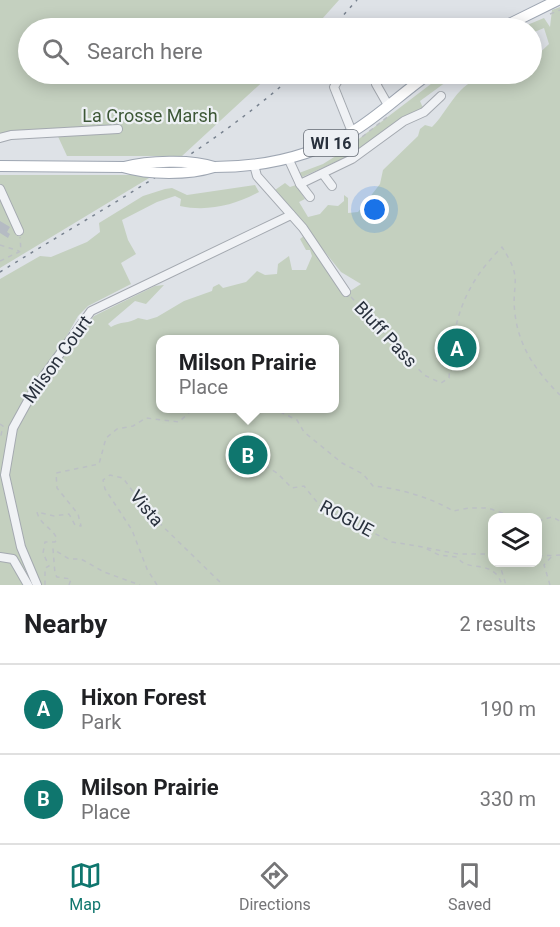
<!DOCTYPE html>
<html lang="en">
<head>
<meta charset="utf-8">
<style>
  :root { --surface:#fff; --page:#f2f2f2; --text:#202124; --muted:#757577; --line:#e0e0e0; --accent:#0f766e }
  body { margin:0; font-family:Roboto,sans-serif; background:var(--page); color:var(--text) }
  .controls { position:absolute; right:18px; bottom:18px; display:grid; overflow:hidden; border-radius:12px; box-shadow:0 3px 15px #0003 }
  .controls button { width:54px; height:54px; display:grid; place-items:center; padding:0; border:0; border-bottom:2px solid var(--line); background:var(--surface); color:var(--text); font:30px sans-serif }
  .you { position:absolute; left:375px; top:210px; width:21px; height:21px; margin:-15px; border:4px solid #fff; border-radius:50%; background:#1a73e8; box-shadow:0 0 0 9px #1a73e833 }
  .badge { display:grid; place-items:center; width:39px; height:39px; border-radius:50%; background:var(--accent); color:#fff; font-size:20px; font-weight:700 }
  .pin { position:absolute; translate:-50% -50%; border:3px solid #fff; box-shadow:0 2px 6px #0006 }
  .popup { position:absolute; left:156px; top:335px; width:183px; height:78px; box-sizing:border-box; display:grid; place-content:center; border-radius:12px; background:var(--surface); filter:drop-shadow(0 2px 4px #0005); font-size:20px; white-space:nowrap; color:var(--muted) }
  .popup b { font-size:22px; color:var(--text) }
  .popup::after { content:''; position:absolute; left:50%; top:100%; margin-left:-12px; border:12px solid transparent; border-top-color:var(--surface) }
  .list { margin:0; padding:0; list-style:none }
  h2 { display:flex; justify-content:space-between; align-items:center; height:78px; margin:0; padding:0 24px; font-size:26px }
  h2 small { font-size:20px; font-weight:400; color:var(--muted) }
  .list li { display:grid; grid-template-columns:39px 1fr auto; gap:18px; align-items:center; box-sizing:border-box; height:90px; padding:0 24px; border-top:2px solid var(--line) }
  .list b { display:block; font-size:22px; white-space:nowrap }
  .list p { margin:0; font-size:20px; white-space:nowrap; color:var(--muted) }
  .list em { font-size:20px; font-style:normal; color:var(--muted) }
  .icon { flex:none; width:33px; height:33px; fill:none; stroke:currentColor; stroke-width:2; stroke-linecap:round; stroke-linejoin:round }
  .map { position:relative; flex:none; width:560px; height:585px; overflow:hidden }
  .search { position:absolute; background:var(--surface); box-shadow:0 3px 15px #0003; left:18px; right:18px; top:18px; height:66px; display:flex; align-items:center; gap:15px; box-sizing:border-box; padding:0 21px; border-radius:33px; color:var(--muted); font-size:22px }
  .sheet { height:258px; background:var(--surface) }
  nav { display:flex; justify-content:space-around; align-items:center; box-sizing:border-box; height:84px; border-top:2px solid var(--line); background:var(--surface); font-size:16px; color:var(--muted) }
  nav a { display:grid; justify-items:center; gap:3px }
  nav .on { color:var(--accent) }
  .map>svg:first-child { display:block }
  .green { fill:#c4d0bf; fill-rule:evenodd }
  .building { fill:#b5bbc3 }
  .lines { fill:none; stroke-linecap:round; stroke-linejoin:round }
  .minor-casing { stroke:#a4a9b0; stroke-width:10 }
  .major-casing { stroke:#9ea6b2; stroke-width:12 }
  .path { stroke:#bcc0c5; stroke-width:1.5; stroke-dasharray:4.5 4.5; stroke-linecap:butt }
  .minor { stroke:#f0f2f5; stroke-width:8 }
  .major { stroke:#fff; stroke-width:10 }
  .rail { stroke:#78828f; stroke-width:1.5; stroke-dasharray:3 6; stroke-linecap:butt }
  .major-bridge-casing { stroke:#9ea6b2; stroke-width:12; stroke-linecap:butt }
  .major-bridge { stroke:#fff; stroke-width:10 }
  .labels { text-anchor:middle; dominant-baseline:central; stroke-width:4.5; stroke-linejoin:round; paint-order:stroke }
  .shield { fill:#edf0f4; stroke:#636a73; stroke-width:1.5 }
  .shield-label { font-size:16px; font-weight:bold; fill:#28303c }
  .park-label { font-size:18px; fill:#3d5736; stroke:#edf0f4 }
  .street-label { font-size:18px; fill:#28303c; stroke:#edf0f4 }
</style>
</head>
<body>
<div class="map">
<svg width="560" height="585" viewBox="0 0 560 585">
  <rect width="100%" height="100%" fill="#dee2e7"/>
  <g class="green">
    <polygon points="0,0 339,0 314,28 28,28 28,74 271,74 182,156 67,156 55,130 0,134"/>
    <path d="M560,7V585H0V279L40,256L51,257L87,242L100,232L99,223L143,196L165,189L172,188L187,195L255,185L259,192C235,205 208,212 180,206L181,199L175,196L157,202L122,220L128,240L136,254L121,263L131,284L88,306L78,316L60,348L70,339L74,344L94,316L155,286L164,285L146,304L135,301L108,324L111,327C120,321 129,324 138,318L147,320L157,317L184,301L212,291L213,287L219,284L223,288L246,282L257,271L265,275L277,274L278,264L289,256L292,270H306L312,256L310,250H306L300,239L305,235L344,295L361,284L341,272L275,190L285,183L290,187L296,185L305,199L299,202L308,217L320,214L328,205L338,206L344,201V195L348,198V213L358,212L380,184L383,170L418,136L420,129L425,125L432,127C443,116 450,101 461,90C481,70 506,74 532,74V60L549,44L544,28L532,33V28H520L544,18L550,27L552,10ZM161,340H335V408H161ZM492,518H538V562H492Z"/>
    <polygon points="444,74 457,74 420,101 423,108 366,148 300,178 299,173 323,164 339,154"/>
    <polygon points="0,175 154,175 0,268"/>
  </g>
  <polygon class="building" points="0,221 10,227 7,232 10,234 8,238 0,233"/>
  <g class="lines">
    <g class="minor-casing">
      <g id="minor">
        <polyline points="342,74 334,87 352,132"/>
        <polyline points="379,74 382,77 376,84 388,105"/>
        <polyline points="0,138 11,135 118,129"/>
        <polyline points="288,158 300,184 352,159 404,121 424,112 441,96"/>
        <polyline points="254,165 257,176 303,228 346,292"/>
        <polyline points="323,174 332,186"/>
        <polyline points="300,184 310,197"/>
        <polyline points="0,189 19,231"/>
        <polyline points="0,557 13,559 28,585"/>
        <polyline points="37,585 21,547 5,475 13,428 35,388 91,311 291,215"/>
      </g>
    </g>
    <g class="major-casing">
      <g id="major">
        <polyline points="501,28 558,0"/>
        <polyline points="0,166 123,167"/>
        <path d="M214,167C262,167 310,157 352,132C379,116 403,92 429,74"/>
      </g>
    </g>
    <g class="path">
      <polyline points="550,14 560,10"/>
      <polyline points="436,78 443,74"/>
      <polyline points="332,156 348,148 390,115"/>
      <polyline points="0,245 19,251"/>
      <polyline points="0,261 21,251 20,237"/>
      <path d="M351,297L424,375L441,383L449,378C453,323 461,288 502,247C524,281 511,281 515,314C519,348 537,372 560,395"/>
      <path d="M272,408L297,420L304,432L342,463L363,474L373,486C398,488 432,498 453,511L469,508H488L517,518"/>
      <polyline points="0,424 3,426 0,440"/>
      <path d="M250,456L277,473L292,488L304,486L321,507L392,542L423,547L439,555L457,557C468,574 493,557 502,585"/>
      <polyline points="538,521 552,517 560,521"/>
      <polyline points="427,548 458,554 492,554"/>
      <polyline points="538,556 560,555"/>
      <polyline points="504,562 501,569 506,585"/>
      <path d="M45,585V568L49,566L43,553L45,542H55L57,539C53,528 40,525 37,512L54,516L69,514L75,525L81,526L78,514L57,488L56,473L99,464L106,438L117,429L133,426L146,418L179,422L194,408"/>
      <polyline points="69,585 71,579 57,577 55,574 53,549 69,559 81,559 104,572 140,585"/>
      <polyline points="157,585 147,569 132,530 105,489 103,480 110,475 123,478 148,512 223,585"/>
      <polyline points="550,585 544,565 552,556"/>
    </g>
    <use href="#minor" class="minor"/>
    <use href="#major" class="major"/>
    <g class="rail">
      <polyline points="332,28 357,0"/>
      <path d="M0,272C100,210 207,153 295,74"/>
    </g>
    <g class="major-bridge-casing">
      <g id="major-bridge">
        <path d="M123,167C149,175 189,175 214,167"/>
        <path d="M124,167C147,161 192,159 214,167"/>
      </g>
    </g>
    <use href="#major-bridge" class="major-bridge"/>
  </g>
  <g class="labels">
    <rect class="shield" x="304" y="130" width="54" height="26" rx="4.5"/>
    <g class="shield-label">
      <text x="331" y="143">WI 16</text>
    </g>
    <g class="park-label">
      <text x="150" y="115">La Crosse Marsh</text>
    </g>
    <g class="street-label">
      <text transform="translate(386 334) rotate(47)">Bluff Pass</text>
      <text transform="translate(57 359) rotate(-54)">Milson Court</text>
      <text transform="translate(147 508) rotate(50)">Vista</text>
      <text transform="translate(347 518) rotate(28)">ROGUE</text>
    </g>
  </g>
</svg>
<div class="controls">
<button><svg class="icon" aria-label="layers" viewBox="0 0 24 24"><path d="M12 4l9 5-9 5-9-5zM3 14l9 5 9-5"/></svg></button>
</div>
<div class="you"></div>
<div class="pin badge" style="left:457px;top:348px">A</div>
<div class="pin badge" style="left:248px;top:455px">B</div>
<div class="popup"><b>Milson Prairie</b>Place</div>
<div class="search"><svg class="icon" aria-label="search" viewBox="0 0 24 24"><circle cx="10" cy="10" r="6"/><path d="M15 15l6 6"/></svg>Search here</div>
</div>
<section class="sheet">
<h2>Nearby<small>2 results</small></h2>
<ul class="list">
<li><span class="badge">A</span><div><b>Hixon Forest</b><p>Park</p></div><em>190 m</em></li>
<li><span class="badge">B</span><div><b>Milson Prairie</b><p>Place</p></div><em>330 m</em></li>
</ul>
</section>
<nav>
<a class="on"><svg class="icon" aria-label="map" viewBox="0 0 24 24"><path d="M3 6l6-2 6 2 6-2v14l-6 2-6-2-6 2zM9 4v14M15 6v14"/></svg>Map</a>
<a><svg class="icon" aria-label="directions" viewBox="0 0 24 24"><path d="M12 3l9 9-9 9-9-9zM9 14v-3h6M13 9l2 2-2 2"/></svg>Directions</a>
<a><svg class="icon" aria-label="saved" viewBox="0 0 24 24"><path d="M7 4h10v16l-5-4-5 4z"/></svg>Saved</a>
</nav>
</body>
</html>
